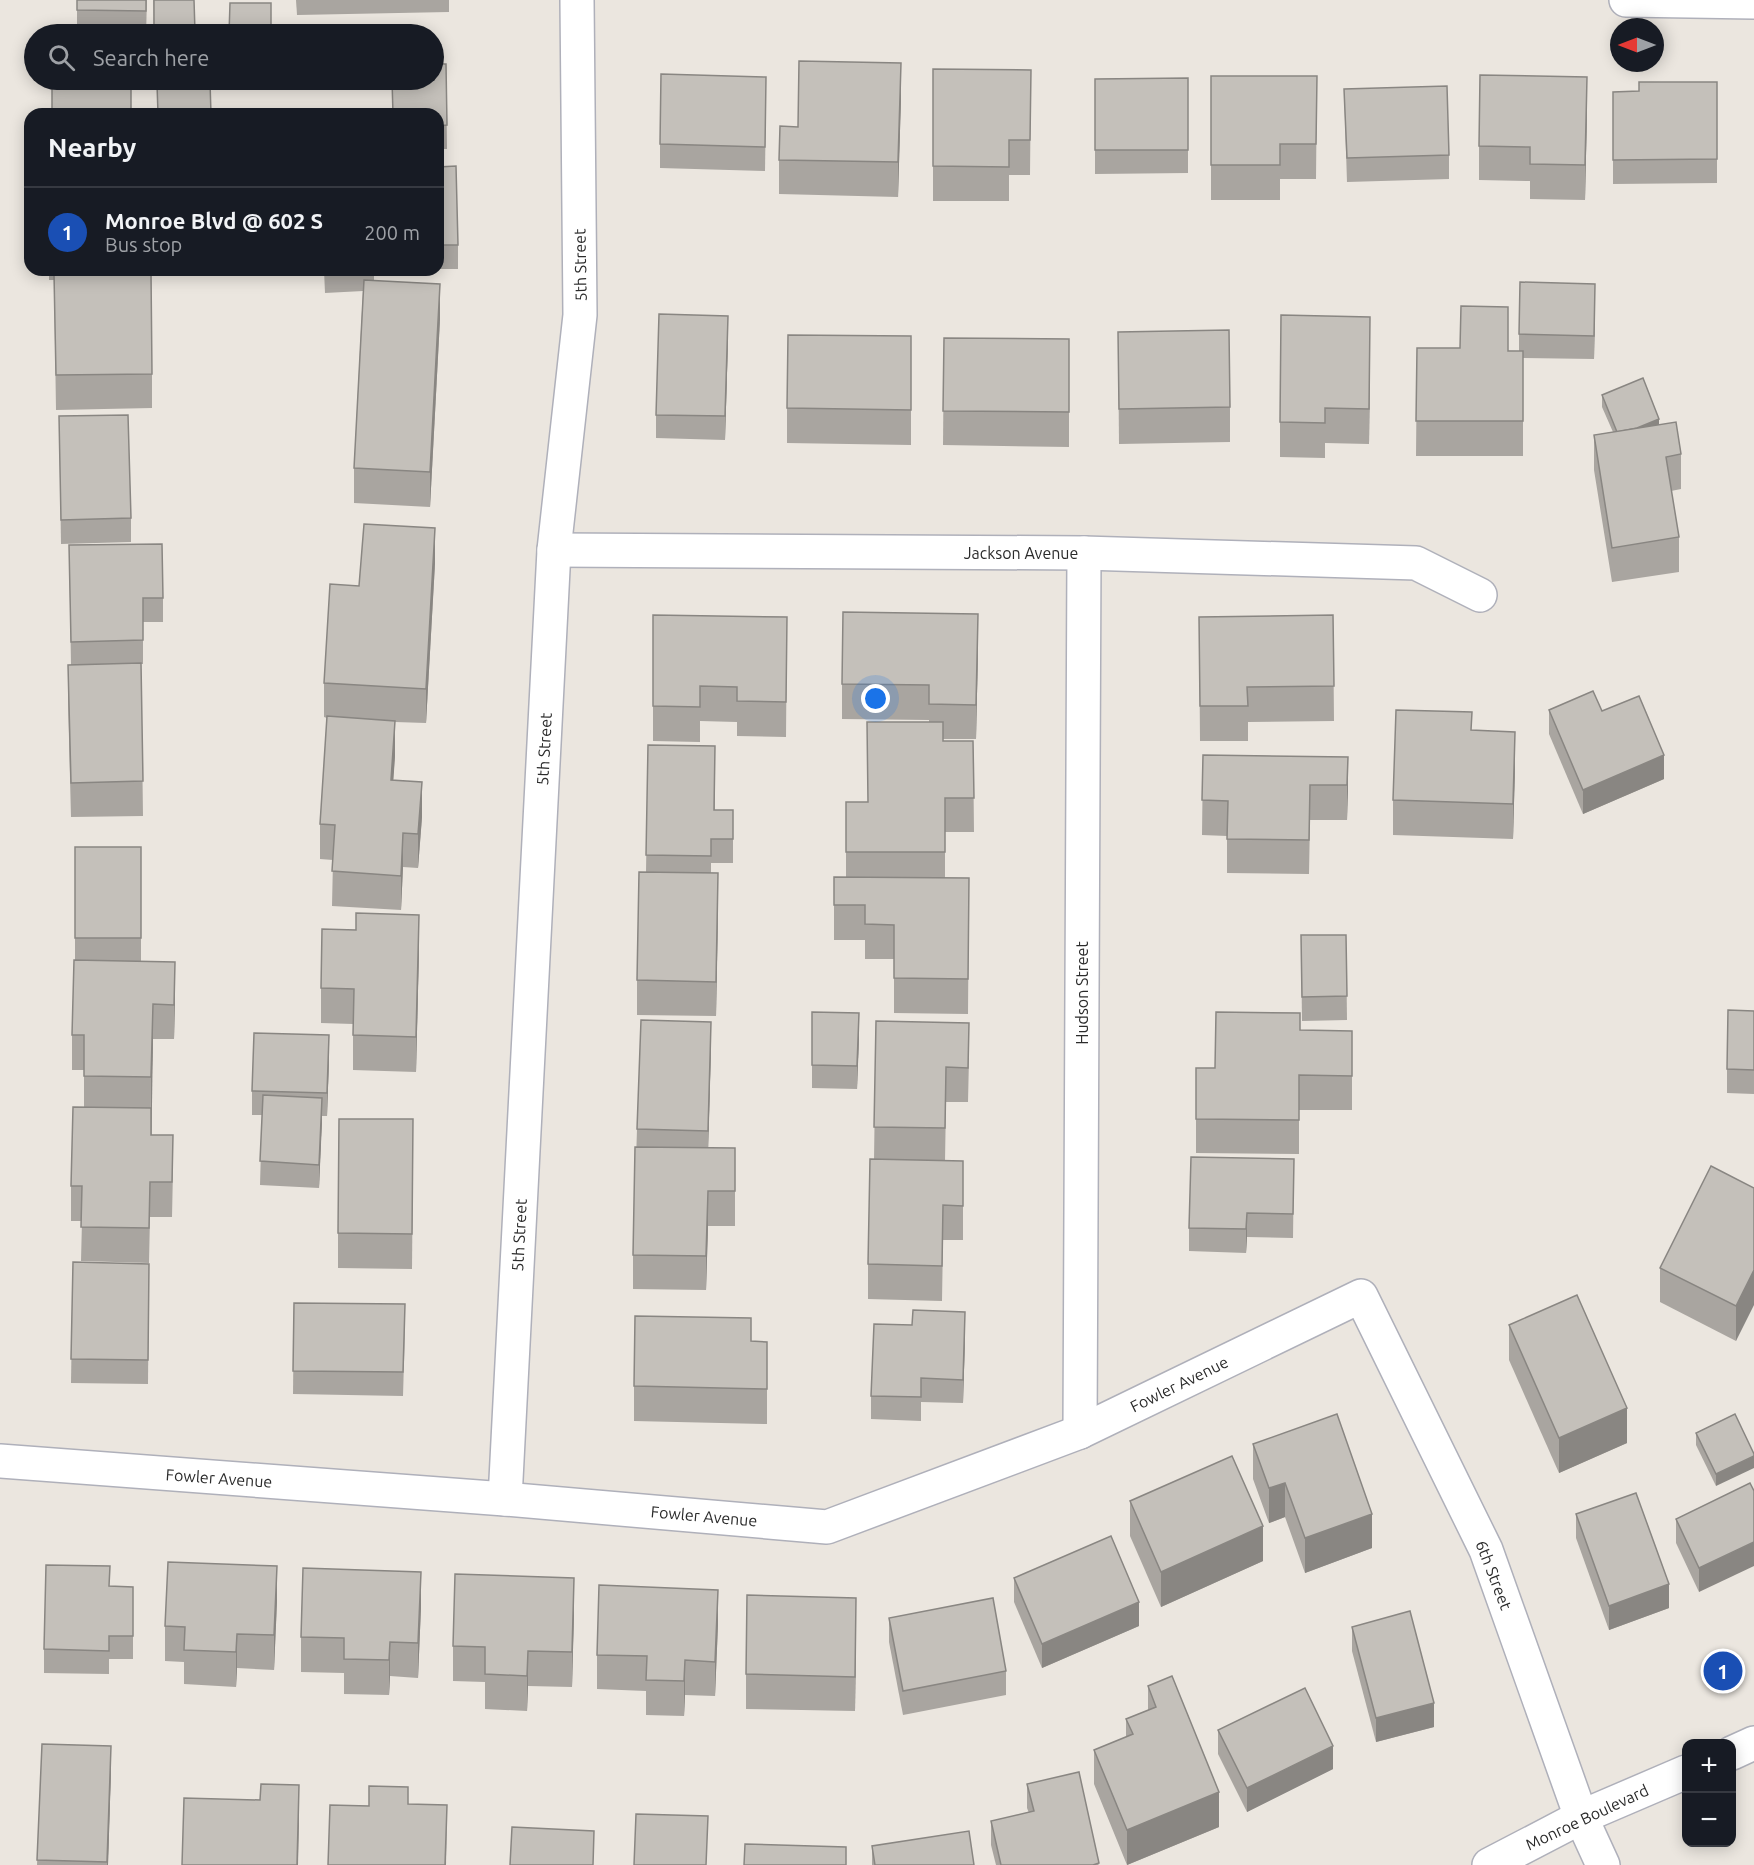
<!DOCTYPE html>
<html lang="en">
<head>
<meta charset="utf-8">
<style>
  :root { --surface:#171b24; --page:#20242c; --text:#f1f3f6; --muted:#9ea1a6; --line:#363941; --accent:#5268e5 }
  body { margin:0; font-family:Ubuntu,sans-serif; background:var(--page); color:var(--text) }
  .controls { position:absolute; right:18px; bottom:18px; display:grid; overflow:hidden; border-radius:12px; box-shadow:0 3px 15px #0003 }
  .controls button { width:54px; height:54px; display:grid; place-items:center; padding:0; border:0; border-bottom:2px solid var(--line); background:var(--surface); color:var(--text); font:30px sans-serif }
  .compass { position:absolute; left:1610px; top:18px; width:54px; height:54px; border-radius:50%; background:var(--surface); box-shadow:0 3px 15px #0003; rotate:270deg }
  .you { position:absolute; left:876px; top:699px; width:21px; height:21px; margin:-15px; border:4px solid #fff; border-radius:50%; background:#1a73e8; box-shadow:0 0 0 9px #1a73e833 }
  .badge { display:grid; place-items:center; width:39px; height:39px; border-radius:50%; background:var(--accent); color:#fff; font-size:20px; font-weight:700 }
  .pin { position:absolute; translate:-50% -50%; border:3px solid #fff; box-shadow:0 2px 6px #0006 }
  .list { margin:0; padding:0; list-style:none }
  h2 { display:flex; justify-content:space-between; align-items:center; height:78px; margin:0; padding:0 24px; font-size:26px }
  h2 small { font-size:20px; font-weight:400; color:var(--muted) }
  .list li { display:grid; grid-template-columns:39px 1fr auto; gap:18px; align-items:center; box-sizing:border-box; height:90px; padding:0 24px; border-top:2px solid var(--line) }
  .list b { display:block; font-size:22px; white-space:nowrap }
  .list p { margin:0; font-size:20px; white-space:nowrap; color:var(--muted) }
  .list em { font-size:20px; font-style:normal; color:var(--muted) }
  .icon { flex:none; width:33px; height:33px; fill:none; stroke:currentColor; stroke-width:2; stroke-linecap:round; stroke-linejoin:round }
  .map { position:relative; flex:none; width:1754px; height:1865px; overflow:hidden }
  .search { position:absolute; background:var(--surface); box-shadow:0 3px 15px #0003; left:24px; top:24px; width:420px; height:66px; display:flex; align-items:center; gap:15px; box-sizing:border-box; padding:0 21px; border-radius:33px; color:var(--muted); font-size:22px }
  .panel { position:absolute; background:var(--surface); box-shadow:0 3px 15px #0003; left:24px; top:108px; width:420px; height:168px; border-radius:18px }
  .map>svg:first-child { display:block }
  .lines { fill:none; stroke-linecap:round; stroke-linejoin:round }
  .street-casing { stroke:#afb0ba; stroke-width:36 }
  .secondary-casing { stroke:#afb0ba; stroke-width:36 }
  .street { stroke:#fff; stroke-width:33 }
  .secondary { stroke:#fff; stroke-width:33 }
  .wall { fill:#a9a5a0 }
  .shaded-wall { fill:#898682 }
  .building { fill:#c4c0ba; stroke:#898682; stroke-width:1.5 }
  .labels { text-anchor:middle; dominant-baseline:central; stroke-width:4.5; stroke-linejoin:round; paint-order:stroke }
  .street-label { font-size:16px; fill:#2b2b2b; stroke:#fff }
</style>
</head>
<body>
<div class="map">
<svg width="1754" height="1865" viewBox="0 0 1754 1865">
  <rect width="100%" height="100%" fill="#ebe6df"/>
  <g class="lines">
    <g class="street-casing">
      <g id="street">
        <polyline points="1626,0 1754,2"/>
        <polyline points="554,550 1084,553 1416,563 1480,595"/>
        <polyline points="1080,1432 1084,553"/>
        <polyline points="0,1461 505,1499 827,1527 1080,1432 1361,1296 1486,1550 1581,1817 1603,1865"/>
        <polyline points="505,1499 554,550 580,315 577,0"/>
      </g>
    </g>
    <g class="secondary-casing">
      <g id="secondary">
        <polyline points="1732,1753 1754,1743"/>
        <polyline points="1489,1865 1581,1817 1686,1772"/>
      </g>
    </g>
    <use href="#street" class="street"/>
    <use href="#secondary" class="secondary"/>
  </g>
  <g class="wall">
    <polygon points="77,0 147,0 146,34 77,34"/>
    <polygon points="153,0 194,0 195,34 154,34"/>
    <polygon points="296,0 449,0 449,12 297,15"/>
    <polygon points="446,64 447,149 438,149 438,114 393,114 392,80"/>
    <polygon points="933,69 1031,70 1030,175 1009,175 1009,201 933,201"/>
    <polygon points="1211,76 1317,76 1316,179 1280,179 1280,200 1211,200"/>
    <polygon points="1188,78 1188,173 1095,174 1095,79"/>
    <polygon points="1717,82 1717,183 1613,184 1613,92 1639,91"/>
    <polygon points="1344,89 1449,155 1449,179 1347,182"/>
    <polygon points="901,98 898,197 779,194 779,160 798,127"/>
    <polygon points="766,100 765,171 660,168 660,144"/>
    <polygon points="1587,112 1585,200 1530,199 1530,181 1479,180 1479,146"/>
    <polygon points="438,167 458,245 458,269 438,269"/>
    <polygon points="49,270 132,270 152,374 152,408 56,410 54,280 49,280"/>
    <polygon points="324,270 374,270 374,281 440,319 430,507 354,503 354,468 363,291 325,293"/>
    <polygon points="1595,307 1594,359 1523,358 1523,456 1416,456 1417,348 1519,351 1519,334"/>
    <polygon points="1118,332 1230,407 1230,442 1119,444"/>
    <polygon points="911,336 911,445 787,443 787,408"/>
    <polygon points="944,338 1069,339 1069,447 943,445"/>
    <polygon points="728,339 725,440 656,438 656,415"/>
    <polygon points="1370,352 1369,444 1325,443 1325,458 1280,457 1280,422"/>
    <polygon points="1602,395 1659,425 1681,454 1681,489 1671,491 1679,537 1679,572 1612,582 1594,470 1594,435 1613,432 1602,407"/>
    <polygon points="59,416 131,518 131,542 61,544"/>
    <polygon points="69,545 163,598 163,622 143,622 143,664 141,664 143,816 71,817 68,700 68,665 71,665"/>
    <polygon points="435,563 426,723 395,722 395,756 393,780 422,817 418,868 403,867 401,910 332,906 333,860 320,859 320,824 327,718 324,717 324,683 359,586"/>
    <polygon points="653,615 787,617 786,737 737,736 737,722 700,721 700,742 653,741"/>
    <polygon points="1333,615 1334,721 1248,722 1248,741 1200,741 1199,617"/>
    <polygon points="978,649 976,739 943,739 943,741 973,741 974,832 945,832 945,878 969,878 968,1014 894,1013 894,959 865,959 865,940 834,940 834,877 846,877 846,802 868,802 929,722 929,720 842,719 842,684"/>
    <polygon points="1549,710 1602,711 1664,779 1583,814 1549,734"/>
    <polygon points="1472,730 1515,767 1513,839 1393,835 1393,800"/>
    <polygon points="648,745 715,770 715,810 733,834 733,863 711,863 711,873 718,908 716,1016 637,1015 637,980 646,872"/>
    <polygon points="1203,755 1348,757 1347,820 1310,820 1309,874 1227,873 1227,836 1202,835"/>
    <polygon points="75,847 141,847 141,961 175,997 174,1039 153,1039 151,1112 151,1135 173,1170 172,1217 150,1217 149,1263 81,1261 82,1221 71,1221 71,1186 84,1107 84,1070 72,1070 72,1035 75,960"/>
    <polygon points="1301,935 1346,935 1347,1020 1302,1021"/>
    <polygon points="419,950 416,1072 353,1070 353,1024 321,1023 321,988"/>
    <polygon points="1754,1011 1754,1094 1727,1093 1727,1069"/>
    <polygon points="812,1012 859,1037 857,1089 812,1088"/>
    <polygon points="876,1021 969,1058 968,1102 946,1102 945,1161 963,1161 963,1240 943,1240 942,1301 868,1299 868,1264 874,1160"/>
    <polygon points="1352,1031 1352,1110 1299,1110 1299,1154 1196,1153 1196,1068 1215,1068"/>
    <polygon points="711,1046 708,1148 735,1183 735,1226 708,1226 706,1290 633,1289 633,1255 637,1129"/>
    <polygon points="329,1059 327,1116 322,1116 319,1188 260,1185 262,1115 252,1115 252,1091"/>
    <polygon points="413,1154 412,1269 338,1268 338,1233"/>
    <polygon points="1294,1159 1293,1238 1247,1237 1246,1253 1189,1251 1189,1228"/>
    <polygon points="1754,1188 1736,1341 1660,1302 1660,1268"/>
    <polygon points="73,1262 149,1264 148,1384 71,1383"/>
    <polygon points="294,1303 405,1328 403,1396 293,1394"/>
    <polygon points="1509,1325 1627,1443 1559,1473 1509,1360"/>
    <polygon points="965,1336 963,1403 921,1402 921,1421 871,1419 871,1396"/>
    <polygon points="751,1341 767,1342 767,1424 634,1421 634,1386"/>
    <polygon points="1735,1414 1716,1486 1696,1445 1696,1433"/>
    <polygon points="1253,1444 1372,1548 1305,1573 1285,1517 1269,1523 1253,1479"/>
    <polygon points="1754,1491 1699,1592 1676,1543 1676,1519"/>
    <polygon points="1130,1501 1263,1561 1161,1607 1130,1536"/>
    <polygon points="1576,1514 1669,1608 1609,1630 1576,1538"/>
    <polygon points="1014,1578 1139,1626 1042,1668 1014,1602"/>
    <polygon points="110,1586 133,1587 133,1659 109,1659 109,1674 44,1673 44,1649"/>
    <polygon points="277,1601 274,1670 237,1668 236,1687 184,1684 184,1662 165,1661 165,1626"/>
    <polygon points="421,1607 418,1678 390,1676 389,1695 344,1694 344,1673 301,1672 301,1637"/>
    <polygon points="574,1612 572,1687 528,1686 527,1711 485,1709 485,1682 453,1681 453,1646"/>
    <polygon points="889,1618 1006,1671 1006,1695 903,1715 889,1642"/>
    <polygon points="718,1624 715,1696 685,1695 684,1716 646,1715 646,1691 597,1689 597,1655"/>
    <polygon points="1352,1627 1434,1727 1376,1742 1352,1651"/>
    <polygon points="856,1633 855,1711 746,1709 746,1674"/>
    <polygon points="1148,1686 1219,1827 1127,1865 1094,1784 1094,1750 1126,1737 1126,1719 1148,1710"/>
    <polygon points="1218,1730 1333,1769 1247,1812 1218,1754"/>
    <polygon points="42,1744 111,1770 108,1865 37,1865"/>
    <polygon points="1027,1784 1099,1865 996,1865 991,1845 991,1821 1029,1813 1027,1808"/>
    <polygon points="872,1846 974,1865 872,1865"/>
  </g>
  <g class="shaded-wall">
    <polygon points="901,63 901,98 898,197 898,162"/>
    <polygon points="1587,77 1587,112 1585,200 1585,165"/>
    <polygon points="440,284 440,319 430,507 430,472"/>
    <polygon points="1595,284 1595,307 1594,359 1594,336"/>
    <polygon points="728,316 728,339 725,440 725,416"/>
    <polygon points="1370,317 1370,352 1369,444 1369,409"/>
    <polygon points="1659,419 1659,431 1619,436"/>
    <polygon points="435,528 435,563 426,723 426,689"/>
    <polygon points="978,614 978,649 976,739 976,705"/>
    <polygon points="395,721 395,756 391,815 391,780"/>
    <polygon points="1515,732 1515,767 1513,839 1513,804"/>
    <polygon points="1664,755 1664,779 1583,814 1583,790"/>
    <polygon points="1348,757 1348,792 1347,820 1347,785"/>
    <polygon points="422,782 422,817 418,868 418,834"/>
    <polygon points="403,833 403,867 401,910 401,876"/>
    <polygon points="718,873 718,908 716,1016 716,982"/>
    <polygon points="419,915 419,950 416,1072 416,1037"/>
    <polygon points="175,962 175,997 174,1039 174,1005"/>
    <polygon points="153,1004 153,1039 151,1170 151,1077"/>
    <polygon points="859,1013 859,1037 857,1089 857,1066"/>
    <polygon points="711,1022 711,1046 708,1154 708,1131"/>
    <polygon points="329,1035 329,1059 327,1116 327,1093"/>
    <polygon points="322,1098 322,1122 319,1188 319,1165"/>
    <polygon points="708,1191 708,1226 706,1290 706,1256"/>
    <polygon points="1247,1213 1247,1237 1246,1253 1246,1229"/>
    <polygon points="1754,1270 1754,1305 1736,1341 1736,1306"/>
    <polygon points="965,1312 965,1336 963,1403 963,1380"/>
    <polygon points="1627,1408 1627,1443 1559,1473 1559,1438"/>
    <polygon points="1754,1456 1754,1468 1716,1486 1716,1474"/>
    <polygon points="1285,1483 1285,1517 1269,1523 1269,1488"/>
    <polygon points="1372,1514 1372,1548 1305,1573 1305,1538"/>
    <polygon points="1263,1526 1263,1561 1161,1607 1161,1572"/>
    <polygon points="1754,1542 1754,1566 1699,1592 1699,1568"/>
    <polygon points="277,1566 277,1601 274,1670 274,1635"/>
    <polygon points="421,1572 421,1607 418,1678 418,1643"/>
    <polygon points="574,1578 574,1612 572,1687 572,1652"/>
    <polygon points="1669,1584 1669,1608 1609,1630 1609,1606"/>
    <polygon points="718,1590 718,1624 715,1696 715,1662"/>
    <polygon points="856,1598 856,1633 855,1711 855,1677"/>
    <polygon points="1139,1602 1139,1626 1042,1668 1042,1644"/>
    <polygon points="237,1634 237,1668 236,1687 236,1652"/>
    <polygon points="390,1642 390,1676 389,1695 389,1660"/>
    <polygon points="528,1651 528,1686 527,1711 527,1676"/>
    <polygon points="685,1660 685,1695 684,1716 684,1681"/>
    <polygon points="1434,1703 1434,1727 1376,1742 1376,1718"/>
    <polygon points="111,1746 111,1770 108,1865 107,1865"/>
    <polygon points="1333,1746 1333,1769 1247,1812 1247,1788"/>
    <polygon points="299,1785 299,1820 298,1865 297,1865"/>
    <polygon points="1219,1792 1219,1827 1127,1865 1127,1830"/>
    <polygon points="447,1805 446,1865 445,1865"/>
  </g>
  <g class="building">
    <polygon points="77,0 146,0 146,11 77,10"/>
    <polygon points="154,0 194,0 195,32 154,32"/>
    <polygon points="230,3 271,3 271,34 229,34"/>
    <polygon points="799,61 901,63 898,162 779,160 780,126 798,127"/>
    <polygon points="434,64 446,64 447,125 438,126 438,114 393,114 392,80 434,80"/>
    <polygon points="933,69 1031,70 1030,140 1009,140 1009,167 933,166"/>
    <polygon points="661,74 766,77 765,147 660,144"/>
    <polygon points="1480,75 1587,77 1585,165 1530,164 1530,147 1479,146"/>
    <polygon points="1211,76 1317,76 1316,144 1280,144 1280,165 1211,165"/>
    <polygon points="1188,78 1188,150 1095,150 1095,79"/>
    <rect x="52" y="80" width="79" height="34"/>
    <polygon points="210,82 211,114 158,114 157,84"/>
    <polygon points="1639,82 1717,82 1717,159 1613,160 1613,92 1639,91"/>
    <polygon points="1447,86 1449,155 1347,158 1344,89"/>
    <polygon points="456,166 458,245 438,245 438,167"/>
    <polygon points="151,272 152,374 56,375 54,274"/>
    <polygon points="364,280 440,284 430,472 354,468"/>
    <polygon points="1520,282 1595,284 1594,336 1519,334"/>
    <polygon points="1461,306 1508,307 1508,351 1523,351 1523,421 1416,421 1417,348 1460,348"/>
    <polygon points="659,314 728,316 725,416 656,415"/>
    <polygon points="1281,315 1370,317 1369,409 1325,408 1325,423 1280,422"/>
    <polygon points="1229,330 1230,407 1119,409 1118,332"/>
    <polygon points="788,335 911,336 911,410 787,408"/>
    <polygon points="944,338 1069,339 1069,412 943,411"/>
    <polygon points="1643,378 1659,419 1637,428 1617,432 1602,395"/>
    <polygon points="128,415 131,518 61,520 59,416"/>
    <polygon points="1676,422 1681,454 1666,457 1679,537 1612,548 1594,435"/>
    <polygon points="364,524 435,528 426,689 324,683 330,584 359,586"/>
    <polygon points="162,544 163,598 143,598 143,640 71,642 69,545"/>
    <polygon points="843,612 978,614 976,705 929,704 929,685 842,684"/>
    <polygon points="653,615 787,617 786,702 737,701 737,687 700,686 700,707 653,706"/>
    <polygon points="1333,615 1334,686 1247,687 1248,706 1200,706 1199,617"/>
    <polygon points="141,663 143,781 71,783 68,665"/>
    <polygon points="1593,691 1602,711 1639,696 1664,755 1583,790 1549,710"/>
    <polygon points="1396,710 1472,712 1471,730 1515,732 1513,804 1393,800"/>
    <polygon points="327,716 395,721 391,780 422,782 418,834 403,833 401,876 332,871 335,825 320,824"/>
    <polygon points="867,722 943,722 943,741 973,741 974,798 945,798 945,852 846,852 846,802 868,802"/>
    <polygon points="648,745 715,746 714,810 733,810 733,839 711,839 711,856 646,855"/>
    <polygon points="1203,755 1348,757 1347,785 1310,785 1309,840 1227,839 1228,801 1202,800"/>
    <rect x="75" y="847" width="66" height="91"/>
    <polygon points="639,872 718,873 716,982 637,980"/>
    <polygon points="834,877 969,878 968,979 894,978 894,925 865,924 865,905 834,905"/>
    <polygon points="356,913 419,915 416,1037 353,1035 354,989 321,988 322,929 356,930"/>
    <polygon points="1301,935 1346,935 1347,996 1302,997"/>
    <polygon points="74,960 175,962 174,1005 153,1004 151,1077 84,1076 84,1035 72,1035"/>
    <polygon points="1728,1010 1754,1011 1754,1070 1727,1069"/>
    <polygon points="812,1012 859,1013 857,1066 812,1065"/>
    <polygon points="1216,1012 1300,1013 1300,1030 1352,1031 1352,1076 1299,1075 1299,1120 1196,1119 1196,1068 1215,1068"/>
    <polygon points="641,1020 711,1022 708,1131 637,1129"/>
    <polygon points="876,1021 969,1023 968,1068 946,1067 945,1128 874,1127"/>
    <polygon points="254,1033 329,1035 327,1093 252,1091"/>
    <polygon points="263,1095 322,1098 319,1165 260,1161"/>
    <polygon points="73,1107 151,1108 151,1135 173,1135 172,1182 150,1182 149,1228 81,1227 82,1186 71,1186"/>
    <polygon points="339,1119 413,1119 412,1234 338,1233"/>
    <polygon points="635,1147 735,1148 735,1191 708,1191 706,1256 633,1255"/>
    <polygon points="1191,1157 1294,1159 1293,1214 1247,1213 1246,1229 1189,1228"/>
    <polygon points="870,1159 963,1161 963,1206 943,1205 942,1266 868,1264"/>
    <polygon points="1711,1166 1754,1188 1754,1270 1736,1306 1660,1268"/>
    <polygon points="73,1262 149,1264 148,1360 71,1359"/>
    <polygon points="1577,1295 1627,1408 1559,1438 1509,1325"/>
    <polygon points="294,1303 405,1304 403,1372 293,1371"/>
    <polygon points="913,1310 965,1312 963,1380 921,1378 921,1397 871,1396 874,1324 912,1325"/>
    <polygon points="635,1316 751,1318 751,1341 767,1342 767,1389 634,1386"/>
    <polygon points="1337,1414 1372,1514 1305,1538 1285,1483 1269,1488 1253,1444"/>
    <polygon points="1735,1414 1754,1454 1754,1456 1716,1474 1696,1433"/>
    <polygon points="1232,1456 1263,1526 1161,1572 1130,1501"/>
    <polygon points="1750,1483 1754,1491 1754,1542 1699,1568 1676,1519"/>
    <polygon points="1636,1493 1669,1584 1609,1606 1576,1514"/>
    <polygon points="1111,1536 1139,1602 1042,1644 1014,1578"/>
    <polygon points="168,1562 277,1566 274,1635 237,1634 236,1652 184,1650 185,1627 165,1626"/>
    <polygon points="46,1565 110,1566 109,1586 133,1587 133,1636 109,1636 109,1651 44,1649"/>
    <polygon points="303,1568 421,1572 418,1643 390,1642 389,1660 344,1659 344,1638 301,1637"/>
    <polygon points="455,1574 574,1578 572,1652 528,1651 527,1676 485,1674 485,1647 453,1646"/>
    <polygon points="599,1585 718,1590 715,1662 685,1660 684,1681 646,1680 647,1656 597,1655"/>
    <polygon points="747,1595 856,1598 855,1677 746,1674"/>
    <polygon points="993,1598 1006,1671 903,1691 889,1618"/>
    <polygon points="1410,1611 1434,1703 1376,1718 1352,1627"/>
    <polygon points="1172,1676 1219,1792 1127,1830 1094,1750 1133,1734 1126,1719 1156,1707 1148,1686"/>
    <polygon points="1305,1688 1333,1746 1247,1788 1218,1730"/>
    <polygon points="42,1744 111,1746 107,1862 37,1860"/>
    <polygon points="1079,1772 1099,1863 1093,1865 1001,1865 991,1821 1034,1811 1027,1784"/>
    <polygon points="261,1784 299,1785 297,1865 182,1865 184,1798 260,1800"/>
    <polygon points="369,1786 408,1787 408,1804 447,1805 445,1865 328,1865 330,1805 369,1806"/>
    <polygon points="636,1814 708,1816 706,1865 634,1865"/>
    <polygon points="512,1827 594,1831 593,1865 510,1865"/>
    <polygon points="969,1831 974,1865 875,1865 872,1846"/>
    <polygon points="745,1844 846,1847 846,1865 744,1865"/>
  </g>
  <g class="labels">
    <g class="street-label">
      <text transform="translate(580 265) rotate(-91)">5th Street</text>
      <text x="1021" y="553">Jackson Avenue</text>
      <text transform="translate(544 749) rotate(-87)">5th Street</text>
      <text transform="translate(1082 993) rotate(-90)">Hudson Street</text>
      <text transform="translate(519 1235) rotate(-87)">5th Street</text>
      <text transform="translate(1179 1384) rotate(-26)">Fowler Avenue</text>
      <text transform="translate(219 1478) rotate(4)">Fowler Avenue</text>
      <text transform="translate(704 1516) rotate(5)">Fowler Avenue</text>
      <text transform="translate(1494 1575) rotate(69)">6th Street</text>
      <text transform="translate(1587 1817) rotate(-25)">Monroe Boulevard</text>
    </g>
  </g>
</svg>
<div class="controls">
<button>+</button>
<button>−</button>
</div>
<svg class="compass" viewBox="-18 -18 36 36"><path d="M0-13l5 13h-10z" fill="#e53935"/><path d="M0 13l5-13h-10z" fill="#9ea1a6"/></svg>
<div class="you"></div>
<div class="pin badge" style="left:1723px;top:1671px;background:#1a4fb4">1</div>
<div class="search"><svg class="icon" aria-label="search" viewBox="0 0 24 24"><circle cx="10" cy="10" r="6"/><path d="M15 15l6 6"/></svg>Search here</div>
<section class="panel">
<h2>Nearby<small></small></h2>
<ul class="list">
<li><span class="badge" style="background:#1a4fb4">1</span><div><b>Monroe Blvd @ 602 S</b><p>Bus stop</p></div><em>200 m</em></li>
</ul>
</section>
</div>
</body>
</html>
